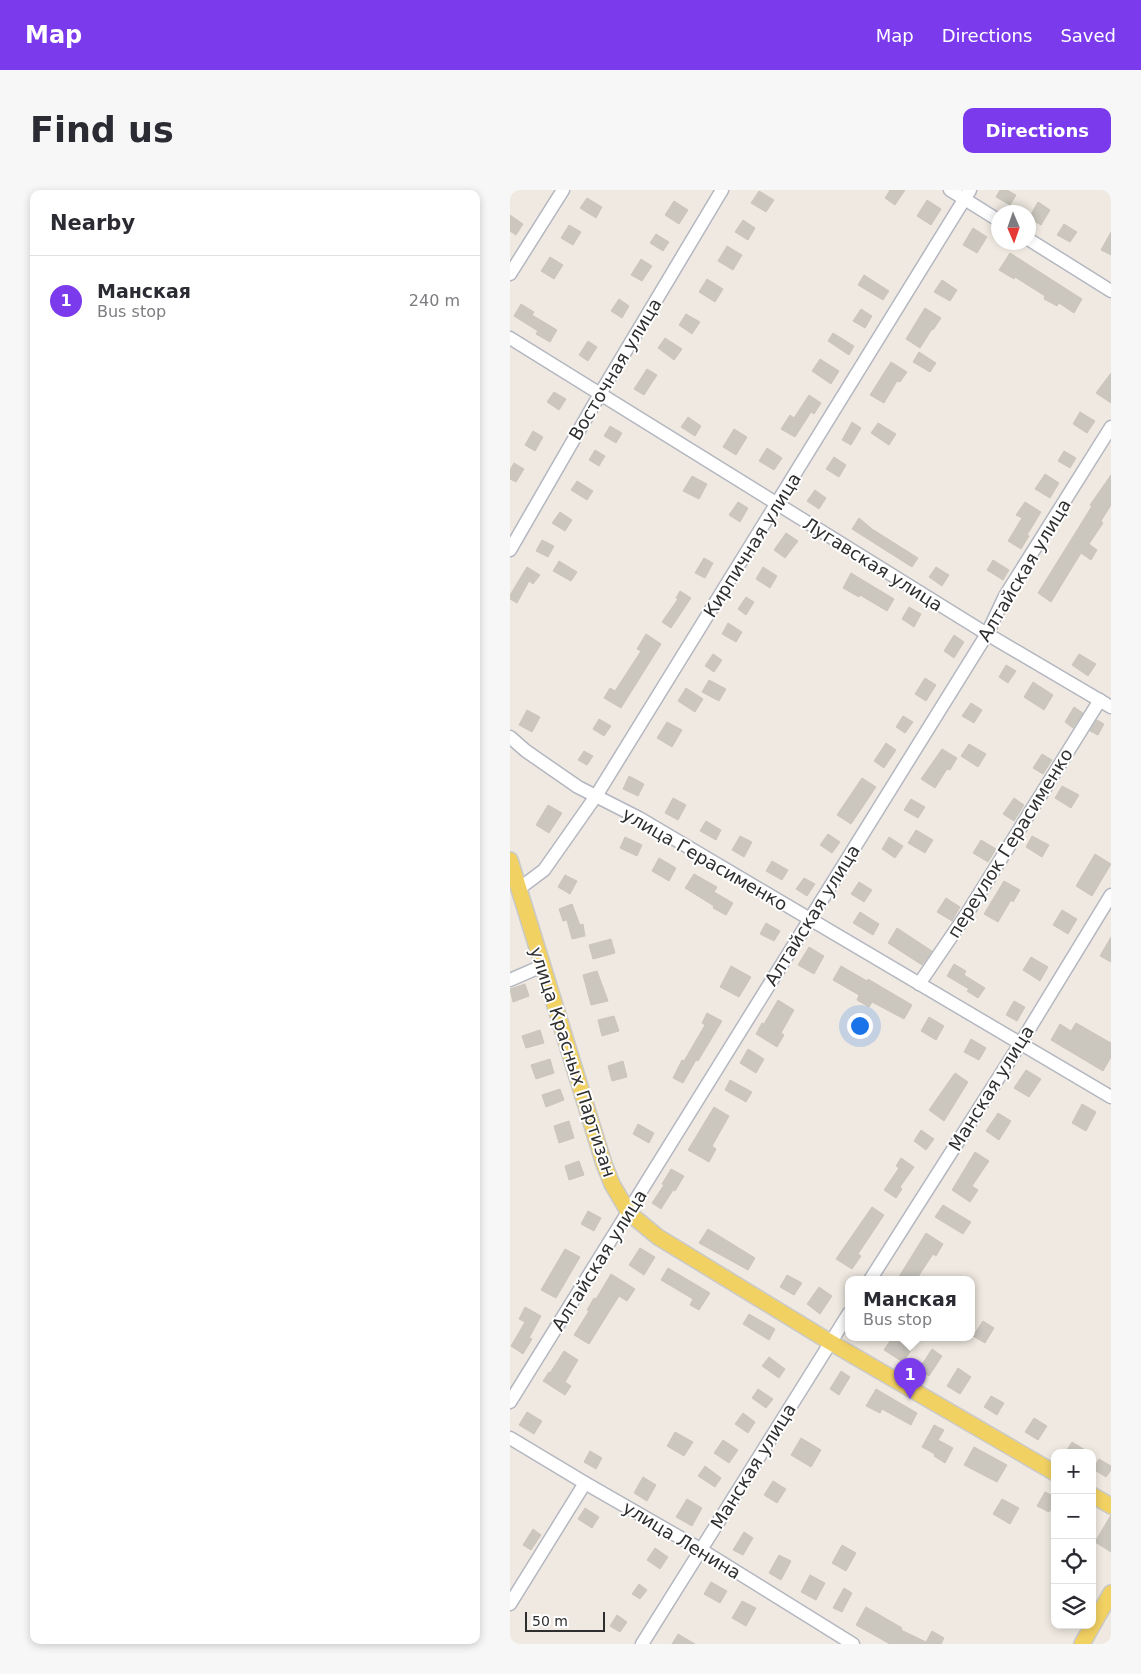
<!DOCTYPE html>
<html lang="en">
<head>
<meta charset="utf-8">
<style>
  :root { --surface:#fff; --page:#f7f7f7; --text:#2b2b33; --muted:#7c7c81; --line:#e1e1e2; --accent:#7c3aed }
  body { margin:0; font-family:"DejaVu Sans",sans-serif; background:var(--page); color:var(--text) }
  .controls { position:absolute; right:15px; bottom:15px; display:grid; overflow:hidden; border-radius:10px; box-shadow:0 2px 8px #0003 }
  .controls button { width:45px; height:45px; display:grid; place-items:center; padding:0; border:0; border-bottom:1px solid var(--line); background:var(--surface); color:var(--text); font:25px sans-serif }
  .compass { position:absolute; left:481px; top:15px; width:45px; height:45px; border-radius:50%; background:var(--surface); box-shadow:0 2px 8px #0003; rotate:178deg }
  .scale { position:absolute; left:15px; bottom:12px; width:80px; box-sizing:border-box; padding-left:5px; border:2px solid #2e2e2e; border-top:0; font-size:14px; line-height:18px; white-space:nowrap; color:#2e2e2e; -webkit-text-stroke:4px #fff; paint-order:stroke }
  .you { position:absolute; left:349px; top:835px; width:18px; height:18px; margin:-12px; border:4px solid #fff; border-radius:50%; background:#1a73e8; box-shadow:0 0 0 8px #1a73e833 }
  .badge { display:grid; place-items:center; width:32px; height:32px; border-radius:50%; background:var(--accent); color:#fff; font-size:16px; font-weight:700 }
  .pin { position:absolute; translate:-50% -41px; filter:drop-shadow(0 1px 2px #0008) }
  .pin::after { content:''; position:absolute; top:26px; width:18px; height:15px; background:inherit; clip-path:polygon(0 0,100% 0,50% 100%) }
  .popup { position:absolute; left:335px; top:1086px; width:130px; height:65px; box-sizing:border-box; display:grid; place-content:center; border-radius:10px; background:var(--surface); filter:drop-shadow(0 1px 4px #0005); font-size:16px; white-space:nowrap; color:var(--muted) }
  .popup b { font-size:19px; color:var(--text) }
  .popup::after { content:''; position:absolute; left:50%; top:100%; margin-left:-10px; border:10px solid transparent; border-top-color:var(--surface) }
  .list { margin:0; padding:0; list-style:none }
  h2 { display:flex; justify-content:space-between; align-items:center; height:65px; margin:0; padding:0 20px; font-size:21px }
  h2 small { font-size:16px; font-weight:400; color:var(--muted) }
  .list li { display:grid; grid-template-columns:32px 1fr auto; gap:15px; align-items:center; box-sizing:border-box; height:90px; padding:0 20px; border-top:1px solid var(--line) }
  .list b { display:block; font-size:19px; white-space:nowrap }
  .list p { margin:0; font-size:16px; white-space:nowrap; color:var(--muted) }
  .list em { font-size:16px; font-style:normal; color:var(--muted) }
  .icon { flex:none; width:28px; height:28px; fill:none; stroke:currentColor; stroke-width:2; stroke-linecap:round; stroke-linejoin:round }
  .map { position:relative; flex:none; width:601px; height:1454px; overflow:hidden; border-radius:10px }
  header { display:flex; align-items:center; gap:30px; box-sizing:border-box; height:70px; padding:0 25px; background:var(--accent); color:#fff }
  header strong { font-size:24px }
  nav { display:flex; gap:28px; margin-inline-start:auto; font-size:18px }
  .intro { display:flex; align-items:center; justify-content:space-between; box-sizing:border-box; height:120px; padding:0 30px }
  h1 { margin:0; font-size:35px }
  .button { padding:12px 22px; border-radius:10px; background:var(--accent); color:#fff; font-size:18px; font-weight:700 }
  main { display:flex; gap:30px; padding:0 30px }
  aside { flex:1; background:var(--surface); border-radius:10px; box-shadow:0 2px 8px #0003 }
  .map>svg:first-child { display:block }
  .building { fill:#cbc7bf; stroke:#cbc5ba }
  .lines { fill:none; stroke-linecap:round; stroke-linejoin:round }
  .minor-casing { stroke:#b4b7c1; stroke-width:15 }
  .major-casing { stroke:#c9c9c9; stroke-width:18 }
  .minor { stroke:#fff; stroke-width:12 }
  .major { stroke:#f2d163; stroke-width:15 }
  .labels { text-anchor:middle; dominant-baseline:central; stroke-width:4; stroke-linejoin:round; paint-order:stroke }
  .street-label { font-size:18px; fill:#2e2e2e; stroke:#fff }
</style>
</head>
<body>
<header>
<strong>Map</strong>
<nav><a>Map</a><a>Directions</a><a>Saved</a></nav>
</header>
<div class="intro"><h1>Find us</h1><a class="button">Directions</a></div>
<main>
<aside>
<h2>Nearby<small></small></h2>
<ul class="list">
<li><span class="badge">1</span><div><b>Манская</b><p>Bus stop</p></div><em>240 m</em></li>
</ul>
</aside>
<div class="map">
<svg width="601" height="1454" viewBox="0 0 601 1454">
  <rect width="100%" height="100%" fill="#efe9e1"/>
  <g class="building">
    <polygon points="380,0 395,0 385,15 375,8"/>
    <polygon points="490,0 497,0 506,5 500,15 486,7"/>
    <polygon points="249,1 264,10 256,22 241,13"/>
    <polygon points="77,8 92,17 86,28 70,18"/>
    <polygon points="417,10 431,19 421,35 407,26"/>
    <polygon points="164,11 178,20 169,34 155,25"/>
    <polygon points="528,12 540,20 531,35 519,28"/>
    <polygon points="0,25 13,34 6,45 0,41"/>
    <polygon points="233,30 245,38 238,50 225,42"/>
    <polygon points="554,34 567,42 560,52 547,45"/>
    <polygon points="59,35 71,42 63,55 51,48"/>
    <polygon points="463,38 477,47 467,63 453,55"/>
    <polygon points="601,42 601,65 591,60"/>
    <polygon points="146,44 159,52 153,61 140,53"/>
    <polygon points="217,56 232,65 223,80 208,71"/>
    <polygon points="500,63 572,109 564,123 549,113 547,116 534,109 535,106 505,87 504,89 489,80"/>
    <polygon points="40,67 53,75 44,89 31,81"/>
    <polygon points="131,69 142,76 132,91 121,85"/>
    <polygon points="354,85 379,101 373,110 348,95"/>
    <polygon points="197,89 213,99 205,112 189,102"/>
    <polygon points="432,90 447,100 440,111 424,102"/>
    <polygon points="109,109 119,116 112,128 101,121"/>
    <polygon points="11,114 24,122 22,125 47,140 40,152 26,144 28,141 4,126"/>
    <polygon points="415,118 431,128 423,140 422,139 410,158 396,149"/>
    <polygon points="351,119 362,126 355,138 343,131"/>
    <polygon points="176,124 190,132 182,144 169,135"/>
    <polygon points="323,143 344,156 339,165 318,151"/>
    <polygon points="155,148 172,159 164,170 148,158"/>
    <polygon points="78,151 87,157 78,171 69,165"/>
    <polygon points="409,162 426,173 420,182 403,172"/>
    <polygon points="310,169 329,181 321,194 302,181"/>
    <polygon points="381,172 397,182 390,192 387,191 374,213 360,205"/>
    <polygon points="137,179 147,185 134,205 124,199"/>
    <polygon points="601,183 601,213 586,203"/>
    <polygon points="44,202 56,209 49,220 37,212"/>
    <polygon points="299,205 311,213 304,224 301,222 285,247 271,239 280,225 284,228"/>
    <polygon points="570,222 585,231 577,243 563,234"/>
    <polygon points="178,227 191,236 185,246 171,237"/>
    <polygon points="342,232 351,238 341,255 332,250"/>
    <polygon points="368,233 386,244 379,255 361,243"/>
    <polygon points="100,236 112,243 106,253 94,246"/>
    <polygon points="224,239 237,247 226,265 213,257"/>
    <polygon points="23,241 33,247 25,261 15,255"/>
    <polygon points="257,258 272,268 264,280 249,271"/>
    <polygon points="85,260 95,266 89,276 79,270"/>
    <polygon points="554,261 566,268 560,278 548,271"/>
    <polygon points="324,267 336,275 329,287 316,279"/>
    <polygon points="4,273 14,279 6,292 0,289 0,280"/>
    <polygon points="535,284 549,293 540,308 525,299"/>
    <polygon points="601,285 601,315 591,331 593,333 579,354 587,360 581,370 571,363 541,412 528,403 582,316 580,315"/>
    <polygon points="182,286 197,294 189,309 173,301"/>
    <polygon points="67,291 83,301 77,310 61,300"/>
    <polygon points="305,300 316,308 309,319 297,311"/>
    <polygon points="228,312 238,318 230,332 219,325"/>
    <polygon points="515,312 531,322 517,345 519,346 511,359 498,351 512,328 506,325"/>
    <polygon points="50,322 62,330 55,341 42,333"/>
    <polygon points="349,328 362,339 408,368 402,377 342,339"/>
    <polygon points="276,343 288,351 275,368 264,360"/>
    <polygon points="32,350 44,356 38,367 26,361"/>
    <polygon points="194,368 203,373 195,388 185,383"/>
    <polygon points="483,370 499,380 493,390 477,380"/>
    <polygon points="49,371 67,382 61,391 43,381"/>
    <polygon points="17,377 30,385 23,394 19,391 7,413 0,409 0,405"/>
    <polygon points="253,377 267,386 260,398 246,389"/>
    <polygon points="426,377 439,385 432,396 419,387"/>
    <polygon points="341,383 384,409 377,421 350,405 349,407 333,398"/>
    <polygon points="170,401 181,408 161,438 152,432 168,409 166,408"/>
    <polygon points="236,407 244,412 236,425 228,419"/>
    <polygon points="399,417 411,424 404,437 392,429"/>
    <polygon points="218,433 232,442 226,452 212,444"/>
    <polygon points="136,444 151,454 111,518 94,508 100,498 105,501 131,461 127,459"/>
    <polygon points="444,445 454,452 444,468 434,461"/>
    <polygon points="203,464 212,470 204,482 195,476"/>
    <polygon points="569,464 586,474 578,486 562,475"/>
    <polygon points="496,475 506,481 498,493 489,487"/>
    <polygon points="415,488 426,495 416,511 405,504"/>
    <polygon points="199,490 216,499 209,511 192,502"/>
    <polygon points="523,492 543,505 534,520 514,507"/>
    <polygon points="176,498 193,509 185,522 168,511"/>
    <polygon points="461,513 472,520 464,533 452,526"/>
    <polygon points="564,517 573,523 563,538 555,532"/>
    <polygon points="17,520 30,527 22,542 9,535"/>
    <polygon points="393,526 403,532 395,543 386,537"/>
    <polygon points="89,529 101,536 94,546 83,539"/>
    <polygon points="587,530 594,534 588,545 580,541"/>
    <polygon points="157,532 172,540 162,557 147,548"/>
    <polygon points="376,553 386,560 374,578 364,571"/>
    <polygon points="459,554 476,564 468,577 451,566"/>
    <polygon points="432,559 447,568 440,580 437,579 425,598 411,589"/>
    <polygon points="74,561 83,566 77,575 68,570"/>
    <polygon points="532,564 542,570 533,584 523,578"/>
    <polygon points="119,586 134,594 128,606 113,599"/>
    <polygon points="352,588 366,597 341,634 327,625"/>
    <polygon points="552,596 569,605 561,618 545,608"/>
    <polygon points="163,608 176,615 168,630 155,623"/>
    <polygon points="504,608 514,615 504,631 493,624"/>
    <polygon points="401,609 415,617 408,628 394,620"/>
    <polygon points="38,615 52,623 39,643 26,635"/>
    <polygon points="196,631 211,640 206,650 190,641"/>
    <polygon points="406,640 423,650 415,663 398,653"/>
    <polygon points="318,644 330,652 322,663 310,655"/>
    <polygon points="230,646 242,652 234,667 222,660"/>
    <polygon points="522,646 539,655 532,667 516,657"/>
    <polygon points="115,647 132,655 127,666 110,658"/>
    <polygon points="379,647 393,656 385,668 372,659"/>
    <polygon points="471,650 486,659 478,672 463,663"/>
    <polygon points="585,664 601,674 582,706 566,696"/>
    <polygon points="149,668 166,678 159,691 142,681"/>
    <polygon points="262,671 278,680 272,690 256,681"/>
    <polygon points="184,684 207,697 204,702 223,713 216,725 203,718 204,716 175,698"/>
    <polygon points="55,685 67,691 60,704 48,697"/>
    <polygon points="294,688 305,694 297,706 286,699"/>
    <polygon points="494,691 510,700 503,712 501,710 488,732 474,724"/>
    <polygon points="349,692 362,700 354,712 341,704"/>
    <polygon points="436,708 450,717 442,731 427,722"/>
    <polygon points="62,714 70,735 73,734 75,746 62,749 57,730 53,731 49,719"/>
    <polygon points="552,720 567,729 558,744 543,735"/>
    <polygon points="350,722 369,734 363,745 343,733"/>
    <polygon points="256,733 270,741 264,751 250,744"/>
    <polygon points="387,738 422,761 412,775 378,753"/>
    <polygon points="601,747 601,772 590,766"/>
    <polygon points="101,749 105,763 83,769 79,755"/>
    <polygon points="299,757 314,766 304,784 288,775"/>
    <polygon points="521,767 538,777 530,791 513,780"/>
    <polygon points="444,774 456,781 454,785 475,798 468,808 457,801 459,799 437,786"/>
    <polygon points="221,776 241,787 229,807 210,797"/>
    <polygon points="331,776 357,791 358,789 402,815 394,829 362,812 359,817 347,810 349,805 323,790"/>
    <polygon points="87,781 98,811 81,815 73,785"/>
    <polygon points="15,794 19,806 3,812 0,799"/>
    <polygon points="268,810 284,820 271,843 274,845 267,857 246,844 252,833 254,834"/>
    <polygon points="504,811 515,817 507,831 496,825"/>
    <polygon points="197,823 212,831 188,871 186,870 173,893 163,888 172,870 174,871 195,835 192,833"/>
    <polygon points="104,826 109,841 92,846 88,830"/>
    <polygon points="419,827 434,836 426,850 411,841"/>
    <polygon points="566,833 601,853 601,867 593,881 541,850 550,834 561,841"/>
    <polygon points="30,840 34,853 16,858 12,846"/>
    <polygon points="461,849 476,858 469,870 454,862"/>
    <polygon points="238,859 254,869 246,883 230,873"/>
    <polygon points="40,869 44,883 26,889 21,875"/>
    <polygon points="113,871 117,887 102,891 98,876"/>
    <polygon points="516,880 531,889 519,907 504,898"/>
    <polygon points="445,883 458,892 434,931 419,920"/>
    <polygon points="220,890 242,902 236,912 215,900"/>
    <polygon points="50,899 54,910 36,917 32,905"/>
    <polygon points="572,914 586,922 576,941 562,933"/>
    <polygon points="204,917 219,926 202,956 206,959 199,972 178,960"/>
    <polygon points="488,923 501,931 489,950 476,941"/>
    <polygon points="59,931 64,948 49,953 44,936"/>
    <polygon points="128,934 144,943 139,953 123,944"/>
    <polygon points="411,940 424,949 416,960 404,951"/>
    <polygon points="465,962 479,971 462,996 468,1000 460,1012 442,1000"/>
    <polygon points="391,968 404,977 390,997 392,999 386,1008 374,1000 389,978 386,976"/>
    <polygon points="69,971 74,985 59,990 55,976"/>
    <polygon points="161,979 174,986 165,1001 163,1000 151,1019 142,1013 154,995 152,994"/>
    <polygon points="433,1015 461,1032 453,1044 425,1027"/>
    <polygon points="362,1017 374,1025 348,1064 351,1066 342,1079 326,1069"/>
    <polygon points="78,1021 91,1028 84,1041 71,1034"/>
    <polygon points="198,1039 245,1068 238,1080 189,1053"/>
    <polygon points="416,1043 433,1054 426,1066 423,1064 406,1090 387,1090"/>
    <polygon points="130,1058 145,1067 134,1085 119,1075"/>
    <polygon points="55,1059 70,1067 46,1108 31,1100"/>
    <polygon points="158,1078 200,1103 189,1120 180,1115 183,1109 151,1090"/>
    <polygon points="101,1084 125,1099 117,1111 109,1106 79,1154 64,1145 79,1121 77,1120 84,1108 86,1109"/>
    <polygon points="277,1085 292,1093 284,1105 270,1097"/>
    <polygon points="309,1097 322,1106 310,1124 297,1114"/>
    <polygon points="15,1117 31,1126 19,1148 22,1149 13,1164 1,1156 15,1132 9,1129"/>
    <polygon points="239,1124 265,1139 259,1150 233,1134"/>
    <polygon points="473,1131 484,1138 475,1153 463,1146"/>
    <polygon points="382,1148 402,1159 393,1172 374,1160"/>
    <polygon points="422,1159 432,1166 419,1186 409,1179"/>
    <polygon points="54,1161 68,1170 55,1192 61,1196 55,1205 33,1191 39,1182 40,1183"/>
    <polygon points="259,1167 275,1179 269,1188 252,1176"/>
    <polygon points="448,1178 461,1187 450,1204 437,1196"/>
    <polygon points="331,1181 340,1187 329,1205 320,1199"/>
    <polygon points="248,1199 263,1209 256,1218 242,1208"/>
    <polygon points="366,1199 407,1223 401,1235 372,1219 370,1223 356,1216"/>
    <polygon points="481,1206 494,1213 487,1225 474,1217"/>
    <polygon points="17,1222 32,1231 24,1244 9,1235"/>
    <polygon points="233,1223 245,1232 238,1243 225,1234"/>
    <polygon points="524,1228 537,1236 528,1250 515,1242"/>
    <polygon points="424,1235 434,1240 428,1250 443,1258 435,1273 424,1266 425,1264 412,1257"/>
    <polygon points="165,1242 183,1252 174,1266 157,1256"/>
    <polygon points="291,1248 311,1260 301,1277 281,1265"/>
    <polygon points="213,1250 228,1260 219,1273 204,1263"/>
    <polygon points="562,1252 580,1263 555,1263"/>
    <polygon points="464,1257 497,1275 487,1292 454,1275"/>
    <polygon points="80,1261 92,1268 86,1279 74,1272"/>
    <polygon points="589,1269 601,1276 601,1280 596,1287 583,1279"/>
    <polygon points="195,1276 211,1288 205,1297 188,1286"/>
    <polygon points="133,1287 146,1295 137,1311 124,1303"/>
    <polygon points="263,1291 276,1299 267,1313 254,1305"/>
    <polygon points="535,1302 545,1307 545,1312 539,1322 527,1316"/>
    <polygon points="177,1309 192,1318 182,1336 166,1327"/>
    <polygon points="492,1309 509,1318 500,1334 483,1324"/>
    <polygon points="75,1318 89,1327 82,1338 68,1329"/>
    <polygon points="601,1325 601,1362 585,1352"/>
    <polygon points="23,1339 31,1345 21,1360 13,1355"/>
    <polygon points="234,1342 243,1348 233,1365 223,1360"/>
    <polygon points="332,1355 346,1363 336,1381 322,1373"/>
    <polygon points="145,1358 158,1367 150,1379 137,1370"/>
    <polygon points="269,1365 281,1371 271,1390 259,1383"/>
    <polygon points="300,1385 315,1393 306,1410 291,1402"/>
    <polygon points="201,1392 217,1401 210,1413 194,1404"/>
    <polygon points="129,1394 137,1400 130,1409 122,1404"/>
    <polygon points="334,1398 342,1403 332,1422 323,1418"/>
    <polygon points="232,1411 246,1418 236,1436 222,1428"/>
    <polygon points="356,1417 392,1438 391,1440 416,1452 422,1441 434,1448 431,1454 380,1454 346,1435"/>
    <polygon points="107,1425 117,1432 110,1442 100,1436"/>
    <polygon points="168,1444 185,1454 162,1454"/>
  </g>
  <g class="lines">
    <g class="minor-casing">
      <g id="minor">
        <polyline points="440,0 488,30"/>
        <polyline points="518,49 601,101"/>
        <polyline points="0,84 53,0"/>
        <polyline points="0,148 477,444 601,517"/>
        <polyline points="0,360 90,204 212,0"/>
        <polyline points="0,547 16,561 68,597 129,628 601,907"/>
        <polyline points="10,698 34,680 86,606 460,0"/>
        <polyline points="0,790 32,776"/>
        <polyline points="409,794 456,725 590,510"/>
        <polyline points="360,1090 510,854 601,705"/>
        <polyline points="0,1212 477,444 495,406 601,237"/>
        <polyline points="0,1248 75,1293 190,1359 343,1454"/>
        <polyline points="0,1414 75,1293"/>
        <polyline points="132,1454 339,1123"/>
      </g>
    </g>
    <g class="major-casing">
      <g id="major">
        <polyline points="0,670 94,974 102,994 119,1023 148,1047 320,1152 545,1283"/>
        <polyline points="582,1305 601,1316"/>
        <polyline points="572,1454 601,1403"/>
      </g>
    </g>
    <use href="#minor" class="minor"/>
    <use href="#major" class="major"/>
  </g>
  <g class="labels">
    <g class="street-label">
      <text transform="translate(105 179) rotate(-59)">Восточная улица</text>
      <text transform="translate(242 355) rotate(-58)">Кирпичная улица</text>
      <text transform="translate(363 374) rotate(32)">Лугавская улица</text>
      <text transform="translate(514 380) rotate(-59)">Алтайская улица</text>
      <text transform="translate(500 653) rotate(-58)">переулок Герасименко</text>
      <text transform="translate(195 669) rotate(30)">улица Герасименко</text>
      <text transform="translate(302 725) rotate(-58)">Алтайская улица</text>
      <text transform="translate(63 872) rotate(72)">улица Красных Партизан</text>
      <text transform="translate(481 898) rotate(-58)">Манская улица</text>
      <text transform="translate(89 1070) rotate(-58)">Алтайская улица</text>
      <text transform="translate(243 1276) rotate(-58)">Манская улица</text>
      <text transform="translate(172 1350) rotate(31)">улица Ленина</text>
    </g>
  </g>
</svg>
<div class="controls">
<button>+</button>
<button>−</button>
<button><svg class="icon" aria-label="locate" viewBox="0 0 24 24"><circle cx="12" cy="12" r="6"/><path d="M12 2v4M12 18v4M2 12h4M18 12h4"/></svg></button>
<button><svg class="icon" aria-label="layers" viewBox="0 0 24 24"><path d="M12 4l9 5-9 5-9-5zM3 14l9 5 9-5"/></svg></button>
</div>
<svg class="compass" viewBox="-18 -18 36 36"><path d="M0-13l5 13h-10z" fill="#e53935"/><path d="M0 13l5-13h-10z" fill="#7c7c81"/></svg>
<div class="scale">50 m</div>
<div class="you"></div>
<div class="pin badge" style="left:400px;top:1209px">1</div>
<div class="popup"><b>Манская</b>Bus stop</div>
</div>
</main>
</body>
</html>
